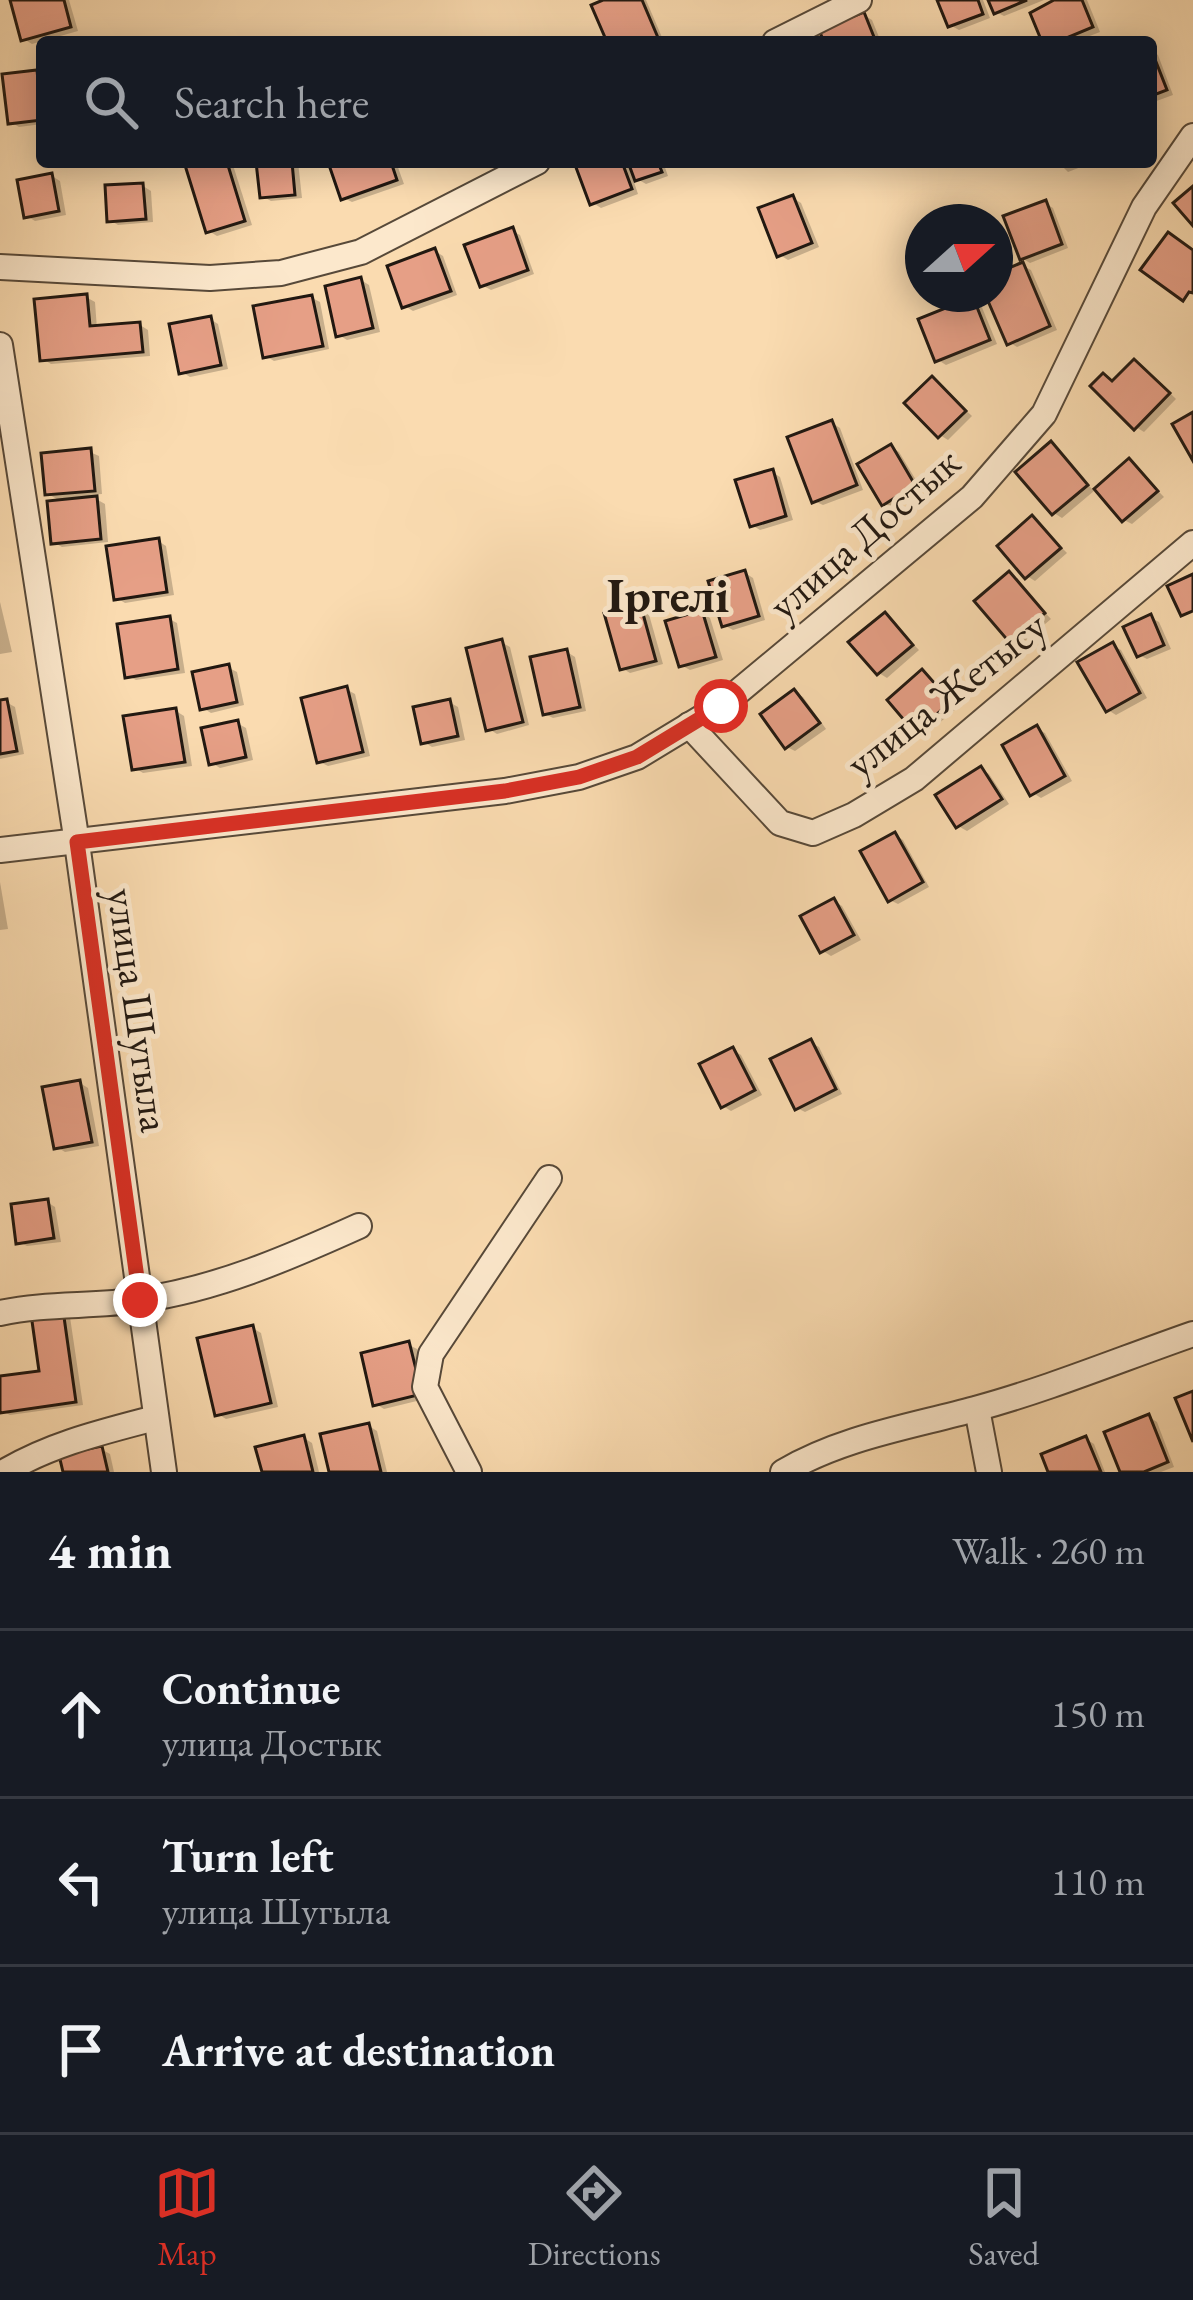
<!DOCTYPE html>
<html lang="en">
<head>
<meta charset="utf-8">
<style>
  :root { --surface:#171b24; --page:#20242c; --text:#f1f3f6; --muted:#9ea1a6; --line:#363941; --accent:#d93025 }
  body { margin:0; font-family:"EB Garamond",serif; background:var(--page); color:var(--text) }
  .compass { position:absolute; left:905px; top:204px; width:108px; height:108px; border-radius:50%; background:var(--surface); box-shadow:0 6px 30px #0003; rotate:69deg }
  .stop { position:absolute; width:36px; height:36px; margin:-27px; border:9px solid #d93025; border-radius:50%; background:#fff }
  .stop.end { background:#d93025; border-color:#fff; box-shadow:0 3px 12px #0008 }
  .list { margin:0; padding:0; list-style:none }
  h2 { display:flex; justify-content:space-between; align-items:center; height:156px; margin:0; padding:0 48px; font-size:51px }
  h2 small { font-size:39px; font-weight:400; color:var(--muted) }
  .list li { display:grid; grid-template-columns:78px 1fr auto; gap:36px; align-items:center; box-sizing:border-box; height:168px; padding:0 48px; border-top:3px solid var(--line) }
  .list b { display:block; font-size:45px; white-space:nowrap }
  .list p { margin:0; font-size:39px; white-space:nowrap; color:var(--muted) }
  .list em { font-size:39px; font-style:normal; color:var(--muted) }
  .icon { flex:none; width:66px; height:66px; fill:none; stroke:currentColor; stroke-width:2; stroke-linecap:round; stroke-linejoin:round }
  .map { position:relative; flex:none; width:1193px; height:1472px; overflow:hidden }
  .search { position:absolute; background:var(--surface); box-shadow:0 6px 30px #0003; left:36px; right:36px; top:36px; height:132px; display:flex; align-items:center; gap:30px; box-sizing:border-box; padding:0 42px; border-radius:12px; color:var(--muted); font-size:45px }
  .sheet { height:660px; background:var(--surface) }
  nav { display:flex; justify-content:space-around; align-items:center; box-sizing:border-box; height:168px; border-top:3px solid var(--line); background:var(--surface); font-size:33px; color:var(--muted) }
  nav a { display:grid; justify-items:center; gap:6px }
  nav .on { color:var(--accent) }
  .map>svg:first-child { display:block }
  .shadow { fill:#0003 }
  .building { fill:#e69f86; stroke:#211811; stroke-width:3 }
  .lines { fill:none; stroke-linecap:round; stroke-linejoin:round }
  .street-casing { stroke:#574939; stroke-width:28 }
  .street { stroke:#fce8cc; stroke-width:24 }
  .route { stroke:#d93025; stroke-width:15 }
  .labels { text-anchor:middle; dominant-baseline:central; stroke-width:10; stroke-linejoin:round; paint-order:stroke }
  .street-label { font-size:42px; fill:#211811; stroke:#fce8cc }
  .quarter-label { font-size:48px; font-weight:bold; fill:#211811; stroke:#fce8cc }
</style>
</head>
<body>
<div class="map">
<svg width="1193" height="1472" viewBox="0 0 1193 1472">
  <rect width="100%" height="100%" fill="#fadbb0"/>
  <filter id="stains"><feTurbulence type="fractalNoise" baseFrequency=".00167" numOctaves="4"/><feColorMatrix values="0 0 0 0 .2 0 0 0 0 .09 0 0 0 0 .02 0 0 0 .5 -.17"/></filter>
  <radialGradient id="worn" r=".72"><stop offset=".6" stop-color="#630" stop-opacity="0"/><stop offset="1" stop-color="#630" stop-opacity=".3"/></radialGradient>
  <g class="shadow">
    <polygon points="14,0 69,0 78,31 32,44 24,39"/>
    <polygon points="611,0 646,0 664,42 610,42 595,7"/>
    <polygon points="941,0 983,0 990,18 959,30 950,25"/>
    <polygon points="991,0 1044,0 1004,16 996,12"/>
    <polygon points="1057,0 1087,0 1100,32 1074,42 1045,42"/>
    <polygon points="864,15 872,20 881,42 827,42"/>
    <polygon points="1151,50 1158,55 1173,95 1151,103"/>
    <polygon points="37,73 42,76 42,124 19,127 11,122"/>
    <polygon points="192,162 232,162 252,225 217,236 209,231"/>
    <polygon points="259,162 298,162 302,198 271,201 262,196"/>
    <polygon points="331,162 396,162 404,184 352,202 344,198"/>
    <polygon points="577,162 663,162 668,176 646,184 632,176 638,194 601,208 593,203"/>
    <polygon points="1058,162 1094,162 1068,172"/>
    <polygon points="52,176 60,181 66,215 35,221 27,216"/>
    <polygon points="143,186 151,191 153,222 118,225 110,220"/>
    <polygon points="793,198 801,203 819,247 788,260 780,255"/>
    <polygon points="1045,203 1053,208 1068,248 1030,263 1022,258"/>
    <polygon points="512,231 520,235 534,274 491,290 482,285"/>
    <polygon points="435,251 443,256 457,295 413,311 405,306"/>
    <polygon points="1023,266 1031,270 1057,330 1017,347 1009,342 988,294 995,294 995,278"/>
    <polygon points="361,280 369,285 380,332 347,340 339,335"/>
    <polygon points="86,297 95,302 97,329 140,325 148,330 150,356 51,364 43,359"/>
    <polygon points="312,298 320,302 329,349 274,361 266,356"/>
    <polygon points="973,300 981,305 997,344 946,365 938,360"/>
    <polygon points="210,319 218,324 228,369 190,377 182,372"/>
    <polygon points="1143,367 1176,399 1144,432 1136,427 1115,383"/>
    <polygon points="932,379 972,416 948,440 940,435"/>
    <polygon points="832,423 840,428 863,490 823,505 814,501"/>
    <polygon points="1051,445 1094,491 1062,518 1054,513"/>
    <polygon points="891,447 899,452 922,490 892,508 884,503"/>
    <polygon points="90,452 99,456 102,494 89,495 105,504 108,542 62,547 53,542 64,503 48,494"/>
    <polygon points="1130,462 1164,497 1132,524 1124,520"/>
    <polygon points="772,472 780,477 793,520 760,530 752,525"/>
    <polygon points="1033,519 1067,553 1035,581 1027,576"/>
    <polygon points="158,541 166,546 174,595 125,603 117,598"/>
    <polygon points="745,573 753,578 765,620 733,630 724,625"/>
    <polygon points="1010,575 1051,619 1020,645 1012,641"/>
    <polygon points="0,602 12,652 0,654"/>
    <polygon points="640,607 648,611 663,664 630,673 622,668"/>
    <polygon points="702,613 710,618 723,660 690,670 681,665"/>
    <polygon points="885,615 919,650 887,678 879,673"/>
    <polygon points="1151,618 1159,622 1171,649 1147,659 1139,655"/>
    <polygon points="169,619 177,623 185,673 136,680 128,676"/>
    <polygon points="501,642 510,647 529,725 497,734 489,729"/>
    <polygon points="1113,646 1121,650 1147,698 1116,715 1108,710"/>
    <polygon points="567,652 575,657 586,711 553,718 545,714"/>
    <polygon points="229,668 237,672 244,705 211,713 203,708"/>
    <polygon points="923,673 957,708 925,735 917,731"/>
    <polygon points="346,689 355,694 370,756 328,766 320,762"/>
    <polygon points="794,692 803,697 826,729 795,751 787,747"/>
    <polygon points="6,702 15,707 24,754 0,759 0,703"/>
    <polygon points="449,702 458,707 465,740 432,747 424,742"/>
    <polygon points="176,711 184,716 192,766 143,773 135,768"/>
    <polygon points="237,723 246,728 253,760 220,768 212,763"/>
    <polygon points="1037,729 1045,733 1072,781 1041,798 1033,793"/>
    <polygon points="981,769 989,774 1009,804 967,831 958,826"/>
    <polygon points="895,835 903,840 929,887 898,904 890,900"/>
    <polygon points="0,882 8,929 0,930"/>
    <polygon points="834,901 842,906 861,940 831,956 823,951"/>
    <polygon points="811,1043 819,1047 842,1094 805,1112 797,1108"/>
    <polygon points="733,1050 741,1055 762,1095 731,1111 723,1106"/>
    <polygon points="80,1083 88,1088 99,1146 65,1152 57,1147"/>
    <polygon points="47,1202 55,1207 61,1242 27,1246 19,1242"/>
    <polygon points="34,1317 70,1317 83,1405 10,1415 2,1411 0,1379 43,1373"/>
    <polygon points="253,1328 261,1333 278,1407 226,1419 218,1414"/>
    <polygon points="409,1345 417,1349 429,1398 384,1409 376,1404"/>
    <polygon points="1149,1417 1157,1422 1174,1467 1161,1472 1123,1472"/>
    <polygon points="369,1426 377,1431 387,1472 332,1472"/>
    <polygon points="304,1438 312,1443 319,1472 265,1472"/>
    <polygon points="1086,1439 1094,1444 1105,1472 1052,1472"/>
    <polygon points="101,1449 110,1454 114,1472 66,1472"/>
  </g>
  <g class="building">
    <polygon points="10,0 64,0 71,27 21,41"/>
    <polygon points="603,0 642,0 659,40 607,42 591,5"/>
    <polygon points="937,0 978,0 983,14 948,27"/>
    <polygon points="988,0 1027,0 994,14"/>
    <polygon points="1054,0 1082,0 1093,27 1057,42 1042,42 1030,13"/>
    <polygon points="864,12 876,42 824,42 819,30"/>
    <polygon points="1151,49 1167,90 1151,96"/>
    <polygon points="37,70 42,120 8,124 2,74"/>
    <polygon points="184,162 227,162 245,221 206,233"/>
    <polygon points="256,162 292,162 295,195 260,198"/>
    <polygon points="328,162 391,162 397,180 341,200"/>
    <polygon points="574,162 622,162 632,189 590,205"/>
    <polygon points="628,162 658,162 662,172 635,181"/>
    <polygon points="52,173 59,211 24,218 17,180"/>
    <polygon points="143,183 146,219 107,222 105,185"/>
    <polygon points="1193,186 1193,226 1173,203"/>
    <polygon points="793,195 812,243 777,257 758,208"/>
    <polygon points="1046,200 1062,244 1020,260 1003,216"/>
    <polygon points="513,227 528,270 480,287 464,245"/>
    <polygon points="1168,232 1193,250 1193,293 1189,292 1183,301 1140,270"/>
    <polygon points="435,248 451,291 402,308 387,266"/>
    <polygon points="1023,262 1050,326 1007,345 985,294 995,294 995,274"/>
    <polygon points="361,277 373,328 336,337 325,286"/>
    <polygon points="87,294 90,326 140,322 143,352 40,361 34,299"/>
    <polygon points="312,295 323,346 263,358 253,306"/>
    <polygon points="973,297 990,340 935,362 918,319"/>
    <polygon points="211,316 221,365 179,374 169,324"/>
    <polygon points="1134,359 1170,393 1134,430 1090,386 1103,373 1112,381"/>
    <polygon points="932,376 966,411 938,438 904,403"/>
    <polygon points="1193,412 1193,461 1172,424"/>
    <polygon points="832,420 857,485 812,503 787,437"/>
    <polygon points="1051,441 1088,485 1052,515 1015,472"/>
    <polygon points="891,444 915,485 882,506 857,464"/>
    <polygon points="91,448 95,491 45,495 41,453"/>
    <polygon points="1129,458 1158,491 1122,522 1094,489"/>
    <polygon points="773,469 786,516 750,527 735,480"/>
    <polygon points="97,496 101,539 51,544 47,501"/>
    <polygon points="1032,515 1061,548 1025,579 997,546"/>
    <polygon points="159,538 167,592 114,600 106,546"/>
    <polygon points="745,570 759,616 722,627 708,581"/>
    <polygon points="1009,571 1045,613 1010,643 974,601"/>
    <polygon points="1193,574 1193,611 1181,616 1167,586"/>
    <polygon points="640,603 656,661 620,670 604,613"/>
    <polygon points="702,610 716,657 679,667 665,621"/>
    <polygon points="885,612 913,645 877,675 848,642"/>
    <polygon points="1151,614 1164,645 1137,657 1123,627"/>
    <polygon points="170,616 178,669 125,678 117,624"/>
    <polygon points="502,639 523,722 486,731 466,648"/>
    <polygon points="1113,642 1140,693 1106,712 1077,662"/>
    <polygon points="567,649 580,707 543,715 530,657"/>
    <polygon points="229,664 237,702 200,710 192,672"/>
    <polygon points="922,669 951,702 915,733 887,700"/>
    <polygon points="347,686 363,752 317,763 301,698"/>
    <polygon points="794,689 820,723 785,749 760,714"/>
    <polygon points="7,699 17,751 0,754 0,700"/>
    <polygon points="450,699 458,736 421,744 413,707"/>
    <polygon points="176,708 185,762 132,770 123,716"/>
    <polygon points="238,720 246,757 209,765 201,728"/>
    <polygon points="1037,725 1065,776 1030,796 1002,745"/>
    <polygon points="981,766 1002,799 956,828 935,795"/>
    <polygon points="895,832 923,882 888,902 860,851"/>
    <polygon points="834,898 854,935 820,953 800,916"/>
    <polygon points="811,1039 836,1089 795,1110 770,1059"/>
    <polygon points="733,1047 755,1090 721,1108 699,1064"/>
    <polygon points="80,1080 92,1142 54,1149 42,1087"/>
    <polygon points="48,1199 54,1238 16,1244 11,1204"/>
    <polygon points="63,1310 76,1402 0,1413 0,1376 39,1371 31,1314"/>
    <polygon points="253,1325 271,1403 215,1416 197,1338"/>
    <polygon points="409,1341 422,1394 373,1406 361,1353"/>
    <polygon points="1193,1391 1193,1442 1175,1398"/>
    <polygon points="1149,1414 1168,1462 1144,1472 1120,1472 1104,1432"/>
    <polygon points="369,1423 381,1472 329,1472 320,1434"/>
    <polygon points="304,1435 313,1472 262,1472 255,1447"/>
    <polygon points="1086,1436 1101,1472 1048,1472 1041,1454"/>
    <polygon points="102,1446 108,1472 63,1472 59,1455"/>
  </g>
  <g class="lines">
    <g class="street-casing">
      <g id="street">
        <polyline points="775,42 859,0"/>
        <polyline points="0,267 210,278 281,273 361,252 537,162"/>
        <polyline points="0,345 77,843 164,1472"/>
        <polyline points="689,725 780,823 813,833 854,815 914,779 1193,543"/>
        <polyline points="0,850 505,791 579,777 637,757 721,706 972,497 1044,414 1144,207 1193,136"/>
        <path d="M0,1313C46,1303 93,1307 139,1300C217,1289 288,1258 359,1226"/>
        <polyline points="977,1409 989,1472"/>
        <path d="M4,1472C51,1444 102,1432 155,1418"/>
        <polyline points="469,1472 425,1387 431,1354 549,1178"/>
        <path d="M783,1472C843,1437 909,1427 975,1409C1049,1389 1121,1359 1193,1334"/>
      </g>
    </g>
    <use href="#street" class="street"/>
  </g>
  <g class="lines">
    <polyline class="route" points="140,1300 77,842 505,791 579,777 637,757 721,706"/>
  </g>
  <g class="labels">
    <g class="street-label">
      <text transform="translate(864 533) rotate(-41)">улица Достык</text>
      <text transform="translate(946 694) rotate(-38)">улица Жетысу</text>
      <text transform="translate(139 1010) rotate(82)">улица Шугыла</text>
    </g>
    <g class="quarter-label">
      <text x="668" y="595">Іргелі</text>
    </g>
  </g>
  <rect width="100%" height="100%" filter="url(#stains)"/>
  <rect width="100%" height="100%" fill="url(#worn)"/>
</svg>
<svg class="compass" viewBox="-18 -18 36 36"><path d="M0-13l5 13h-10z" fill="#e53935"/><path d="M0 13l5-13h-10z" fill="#9ea1a6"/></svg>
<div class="stop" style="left:721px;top:706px"></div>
<div class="stop end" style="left:140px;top:1300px"></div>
<div class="search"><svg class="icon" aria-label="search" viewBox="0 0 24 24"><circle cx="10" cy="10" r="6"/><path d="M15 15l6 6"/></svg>Search here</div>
</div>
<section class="sheet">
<h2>4 min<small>Walk · 260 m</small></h2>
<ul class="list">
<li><svg class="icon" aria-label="ahead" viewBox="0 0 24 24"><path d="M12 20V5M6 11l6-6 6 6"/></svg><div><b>Continue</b><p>улица Достык</p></div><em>150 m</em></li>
<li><svg class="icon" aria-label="left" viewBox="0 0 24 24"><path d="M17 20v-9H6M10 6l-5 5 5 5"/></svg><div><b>Turn left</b><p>улица Шугыла</p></div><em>110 m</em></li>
<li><svg class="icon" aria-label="arrive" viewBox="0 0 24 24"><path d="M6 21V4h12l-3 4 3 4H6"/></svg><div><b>Arrive at destination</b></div></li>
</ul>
</section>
<nav>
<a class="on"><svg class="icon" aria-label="map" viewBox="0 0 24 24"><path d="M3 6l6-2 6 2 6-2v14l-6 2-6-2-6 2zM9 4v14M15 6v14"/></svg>Map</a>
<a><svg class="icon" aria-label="directions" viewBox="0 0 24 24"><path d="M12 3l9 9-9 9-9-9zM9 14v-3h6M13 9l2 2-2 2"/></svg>Directions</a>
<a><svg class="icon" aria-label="saved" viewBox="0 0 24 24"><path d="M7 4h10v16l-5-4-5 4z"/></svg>Saved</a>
</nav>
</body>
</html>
